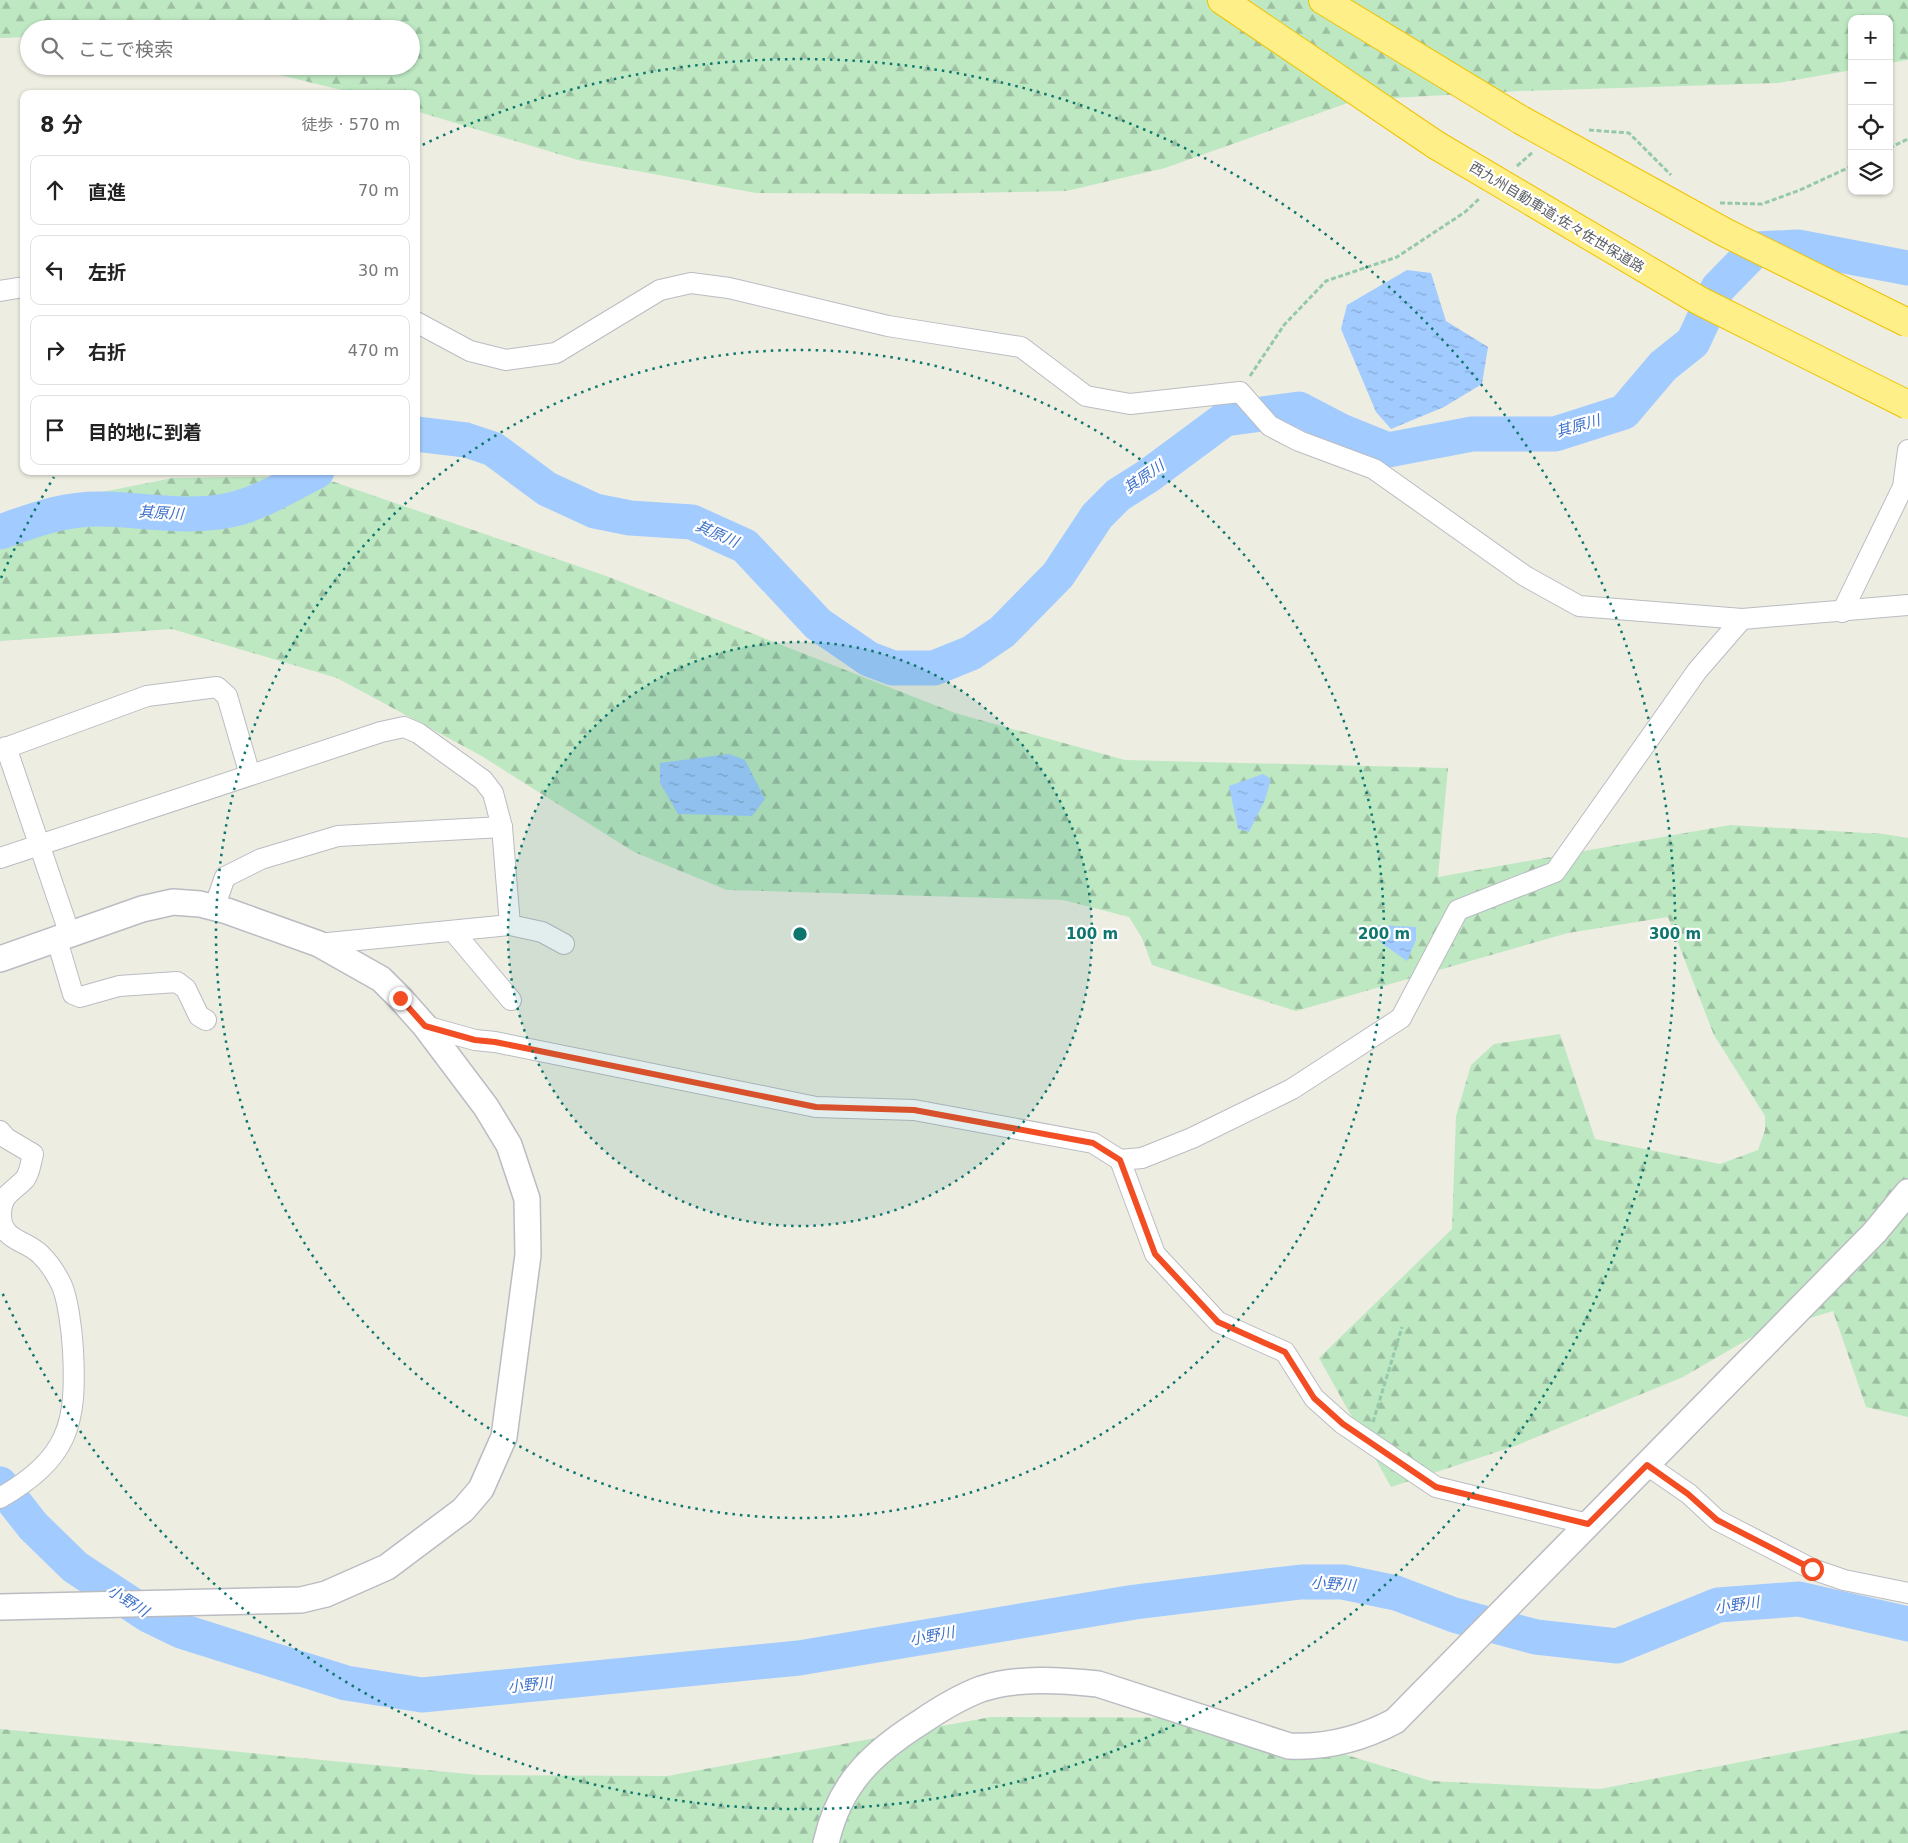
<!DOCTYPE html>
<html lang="ja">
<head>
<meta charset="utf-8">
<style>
  :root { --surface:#fff; --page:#f6f6f6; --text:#222; --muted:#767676; --line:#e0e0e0 }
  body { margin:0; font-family:"DejaVu Sans","Noto Sans JP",sans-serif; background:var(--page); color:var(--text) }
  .controls { position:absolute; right:15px; top:15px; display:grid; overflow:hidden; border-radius:10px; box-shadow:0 1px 4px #0004 }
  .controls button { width:45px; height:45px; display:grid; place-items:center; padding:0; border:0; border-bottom:1px solid var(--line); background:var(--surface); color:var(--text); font:25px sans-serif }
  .stop { position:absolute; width:15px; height:15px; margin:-11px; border:4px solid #f34d24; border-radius:50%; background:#fff }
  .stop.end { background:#f34d24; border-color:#fff; box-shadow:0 1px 5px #0008 }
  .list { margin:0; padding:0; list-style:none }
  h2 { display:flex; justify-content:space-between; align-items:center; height:65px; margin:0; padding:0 20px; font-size:21px }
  h2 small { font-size:16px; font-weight:400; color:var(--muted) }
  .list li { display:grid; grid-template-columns:32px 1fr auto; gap:15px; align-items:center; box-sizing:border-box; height:70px; margin:0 10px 10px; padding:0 10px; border:1px solid var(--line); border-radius:10px }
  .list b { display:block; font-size:19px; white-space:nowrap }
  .list em { font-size:16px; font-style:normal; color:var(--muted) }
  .icon { flex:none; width:28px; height:28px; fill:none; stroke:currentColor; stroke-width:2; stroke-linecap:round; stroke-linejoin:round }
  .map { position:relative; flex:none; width:1908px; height:1843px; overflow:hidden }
  .search { position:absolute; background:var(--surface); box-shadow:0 1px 4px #0004; left:20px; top:20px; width:400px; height:55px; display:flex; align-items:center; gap:12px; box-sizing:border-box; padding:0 18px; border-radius:28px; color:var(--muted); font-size:19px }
  .panel { position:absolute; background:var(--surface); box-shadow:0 1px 4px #0004; left:20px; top:90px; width:400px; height:385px; border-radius:10px }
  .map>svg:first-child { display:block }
  .forest { fill:url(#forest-firs) }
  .water { fill:url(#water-ripples) }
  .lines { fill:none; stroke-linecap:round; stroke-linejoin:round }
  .river { stroke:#a2cbff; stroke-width:35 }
  .minor-casing { stroke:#babcc2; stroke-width:22 }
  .tertiary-casing { stroke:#babcc2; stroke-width:28 }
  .motorway-casing { stroke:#f1c200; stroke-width:30 }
  .path { stroke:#95c9ab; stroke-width:3; stroke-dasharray:5 2.5; stroke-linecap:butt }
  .minor { stroke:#fff; stroke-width:20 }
  .tertiary { stroke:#fff; stroke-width:25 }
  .motorway { stroke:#ffef89; stroke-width:28 }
  .motorway-bridge-casing { stroke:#f1c200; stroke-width:30; stroke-linecap:butt }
  .motorway-bridge { stroke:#ffef89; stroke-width:28 }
  .route { stroke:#f34d24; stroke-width:6 }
  .ring { fill:none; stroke:#0f766e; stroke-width:2.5; stroke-dasharray:2.5 5 }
  .labels { text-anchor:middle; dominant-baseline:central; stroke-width:4.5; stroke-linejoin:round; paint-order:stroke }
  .street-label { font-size:14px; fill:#5b5e64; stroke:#fff }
  .water-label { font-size:15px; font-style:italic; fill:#3d71ca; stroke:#fff }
  .centre { fill:#0f766e; stroke:#fff; stroke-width:2.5 }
  .ring-label { font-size:15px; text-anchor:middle; font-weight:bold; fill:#0f766e; stroke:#fff; stroke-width:4.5; stroke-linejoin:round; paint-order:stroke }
</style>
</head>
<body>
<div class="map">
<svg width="1908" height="1843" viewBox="0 0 1908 1843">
  <defs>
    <pattern id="forest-firs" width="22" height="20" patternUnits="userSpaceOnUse" patternTransform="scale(1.25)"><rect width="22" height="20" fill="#bde8c2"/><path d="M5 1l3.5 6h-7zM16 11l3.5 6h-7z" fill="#9dbfa1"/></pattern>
    <pattern id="water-ripples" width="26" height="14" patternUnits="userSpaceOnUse" patternTransform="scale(1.25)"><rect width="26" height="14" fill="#a2cbff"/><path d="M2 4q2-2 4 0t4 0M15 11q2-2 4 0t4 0" fill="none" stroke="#87a8d2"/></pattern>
  </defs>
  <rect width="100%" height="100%" fill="#eeede2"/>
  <g class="forest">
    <polygon points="0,0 1908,0 1908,60 1889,63 1889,19 1852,19 1852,70 1778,83 1520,91 1356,100 1165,168 1066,191 918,194 756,193 578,160 416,111 416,94 358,94 243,66 411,66 411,29 29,29 29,37 0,38"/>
    <polygon points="317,476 609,577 955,713 1125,760 1448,768 1438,877 1730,825 1884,834 1908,838 1908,1417 1866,1407 1833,1311 1757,1334 1683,1377 1515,1446 1391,1487 1319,1358 1452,1229 1456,1116 1471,1065 1494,1044 1560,1034 1595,1139 1720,1164 1758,1150 1765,1130 1765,1116 1714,1035 1668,917 1568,933 1296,1011 1152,965 1142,938 1129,917 1063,900 727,890 634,852 480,755 337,678 172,629 0,641 0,518 21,508 173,478"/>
    <polygon points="991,1717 1227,1718 1431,1781 1600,1789 1908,1730 1908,1843 0,1843 0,1729 479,1775 667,1776"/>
  </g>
  <g class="water">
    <polygon points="1407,270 1431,273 1446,321 1488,347 1482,384 1444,407 1391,429 1376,412 1341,329 1347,305"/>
    <polygon points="729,754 745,760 765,799 752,816 678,814 660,783 660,763"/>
    <polygon points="1263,774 1271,779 1265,800 1249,832 1238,829 1229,786"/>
    <polygon points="1378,925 1416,927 1416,940 1407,961 1380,942"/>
  </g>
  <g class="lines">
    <g class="river">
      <polyline points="416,434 466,440 493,449 547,489 595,511 630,518 692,522 745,546 818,624 869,659 893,668 934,668 971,653 1002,632 1058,575 1097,516 1118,495 1148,476 1225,419 1299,409 1341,431 1388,450 1472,434 1555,434 1624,412 1663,366 1693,342 1718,288 1756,249 1798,247 1908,268"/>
      <path d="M0,532C37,519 64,508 104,509C146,510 188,519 230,510C260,504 289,485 317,471"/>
      <polyline points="0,1484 33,1526 75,1567 148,1615 181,1631 346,1683 422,1695 799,1658 1135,1602 1301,1582 1343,1582 1396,1593 1454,1615 1536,1637 1617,1646 1718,1605 1799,1599 1908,1624"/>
    </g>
    <g class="minor-casing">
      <g id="minor">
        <polyline points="0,291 24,287"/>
        <polyline points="416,322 470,351 506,360 556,353 660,290 691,283 729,288 888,326 1021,347 1086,396 1130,404 1240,392 1270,426 1299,441 1374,469 1525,576 1579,606 1742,619 1908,605"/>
        <polyline points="1842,612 1903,487 1908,450"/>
        <polyline points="6,747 70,935"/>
        <polyline points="0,750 147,696 217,687 227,696 250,775"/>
        <polyline points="0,858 381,732 404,727 418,733 483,780 493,793 502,827 510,925 318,944"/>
        <polyline points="214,908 225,877 261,859 338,836 502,827"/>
        <polyline points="510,925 542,932 564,944"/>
        <polyline points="453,931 511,1000"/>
        <polyline points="57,940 73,994 80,997 119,986 177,982 186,989 199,1016 206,1020"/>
        <polyline points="425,1026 475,1040 495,1042 816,1107 914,1110 1093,1143 1120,1160 1155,1254 1218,1322 1285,1352 1314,1398 1343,1424 1436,1487 1588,1524"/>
        <path d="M0,1131L6,1138L33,1154C31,1161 30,1173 25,1179C13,1192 1,1194 1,1215C1,1241 27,1240 41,1255C48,1262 55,1272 59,1280C68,1294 72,1333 73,1350C77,1426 68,1458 0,1498"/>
        <polyline points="1120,1160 1142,1158 1192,1138 1292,1089 1401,1018 1458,910 1555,872 1697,671 1742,619"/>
        <polyline points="1647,1465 1689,1494 1717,1520 1812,1569 1844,1580 1908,1593"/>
      </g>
    </g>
    <g class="tertiary-casing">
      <g id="tertiary">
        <polyline points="0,959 142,909 173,902 200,904 227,911 319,944 381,979 401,999 425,1026 486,1107 509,1145 527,1199 528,1255 504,1437 481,1489 463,1510 387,1567 326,1594 301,1600 0,1607"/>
        <path d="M826,1843C839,1784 872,1753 921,1722C940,1709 960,1697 981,1689C1017,1677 1061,1680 1098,1684L1289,1746C1327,1748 1361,1739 1395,1721L1875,1232L1908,1192"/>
      </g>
    </g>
    <g class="motorway-casing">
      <g id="motorway">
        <polyline points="1222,0 1436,145"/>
        <polyline points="1323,0 1521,120"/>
      </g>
    </g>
    <g class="path">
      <polyline points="1589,130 1629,133 1671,175"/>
      <polyline points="1889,148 1908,139"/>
      <polyline points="1517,166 1533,152"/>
      <polyline points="1720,203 1762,204 1800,190 1852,166"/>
      <polyline points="1250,376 1284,325 1326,281 1397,257 1465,212 1480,198"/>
      <polyline points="1373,1422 1402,1327"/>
    </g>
    <use href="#minor" class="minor"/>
    <use href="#tertiary" class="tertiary"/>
    <use href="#motorway" class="motorway"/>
    <g class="motorway-bridge-casing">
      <g id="motorway-bridge">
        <polyline points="1521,120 1726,233 1908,323"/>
        <polyline points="1436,145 1700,301 1908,405"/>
      </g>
    </g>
    <use href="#motorway-bridge" class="motorway-bridge"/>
  </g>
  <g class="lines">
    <polyline class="route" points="400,998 425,1026 475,1040 495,1042 816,1107 914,1110 1093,1143 1120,1160 1155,1254 1218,1322 1285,1352 1314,1398 1343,1424 1436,1487 1588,1524 1647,1465 1688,1494 1717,1520 1812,1569"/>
  </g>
  <circle cx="800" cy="934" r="292" fill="#0f766e" fill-opacity=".12"/>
  <g class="ring">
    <circle cx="800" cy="934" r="292"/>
    <circle cx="800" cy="934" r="584"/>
    <path d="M1 578A875 875 0 0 1 54 477M416 148A875 875 0 1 1 1 1290"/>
  </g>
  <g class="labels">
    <g class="street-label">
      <text transform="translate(1557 217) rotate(31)">西九州自動車道;佐々佐世保道路</text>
    </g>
    <g class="water-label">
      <text transform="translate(1578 426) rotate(-16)">其原川</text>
      <text transform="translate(1144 477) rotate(-35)">其原川</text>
      <text transform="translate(161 513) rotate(3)">其原川</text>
      <text transform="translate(717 534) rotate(24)">其原川</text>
      <text transform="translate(1333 1584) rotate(4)">小野川</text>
      <text transform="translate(128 1601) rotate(32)">小野川</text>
      <text transform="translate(1737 1605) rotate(-8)">小野川</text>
      <text transform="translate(932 1636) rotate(-10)">小野川</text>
      <text transform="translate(530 1685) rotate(-6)">小野川</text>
    </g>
  </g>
  <circle cx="800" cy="934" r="8" class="centre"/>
  <g class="ring-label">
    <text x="1092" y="939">100 m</text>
    <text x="1384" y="939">200 m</text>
    <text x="1675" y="939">300 m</text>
  </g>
</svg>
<div class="controls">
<button>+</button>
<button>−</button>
<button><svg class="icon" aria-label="locate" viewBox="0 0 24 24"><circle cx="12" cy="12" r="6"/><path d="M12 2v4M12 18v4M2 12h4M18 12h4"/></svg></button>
<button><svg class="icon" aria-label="layers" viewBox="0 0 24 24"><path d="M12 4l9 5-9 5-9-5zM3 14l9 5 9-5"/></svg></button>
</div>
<div class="stop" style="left:1812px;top:1569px"></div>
<div class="stop end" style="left:400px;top:998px"></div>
<div class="search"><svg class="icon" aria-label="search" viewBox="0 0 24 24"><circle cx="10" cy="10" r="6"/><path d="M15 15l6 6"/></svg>ここで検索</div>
<section class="panel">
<h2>8 分<small>徒歩 · 570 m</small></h2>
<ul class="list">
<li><svg class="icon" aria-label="ahead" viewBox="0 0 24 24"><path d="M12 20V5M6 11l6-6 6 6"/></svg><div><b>直進</b></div><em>70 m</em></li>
<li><svg class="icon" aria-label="left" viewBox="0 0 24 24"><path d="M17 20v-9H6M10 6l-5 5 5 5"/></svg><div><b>左折</b></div><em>30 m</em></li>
<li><svg class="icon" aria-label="right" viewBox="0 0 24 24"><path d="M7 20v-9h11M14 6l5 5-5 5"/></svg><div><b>右折</b></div><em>470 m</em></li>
<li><svg class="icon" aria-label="arrive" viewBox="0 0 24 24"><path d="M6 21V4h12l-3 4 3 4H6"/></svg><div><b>目的地に到着</b></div></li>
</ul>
</section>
</div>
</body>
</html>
